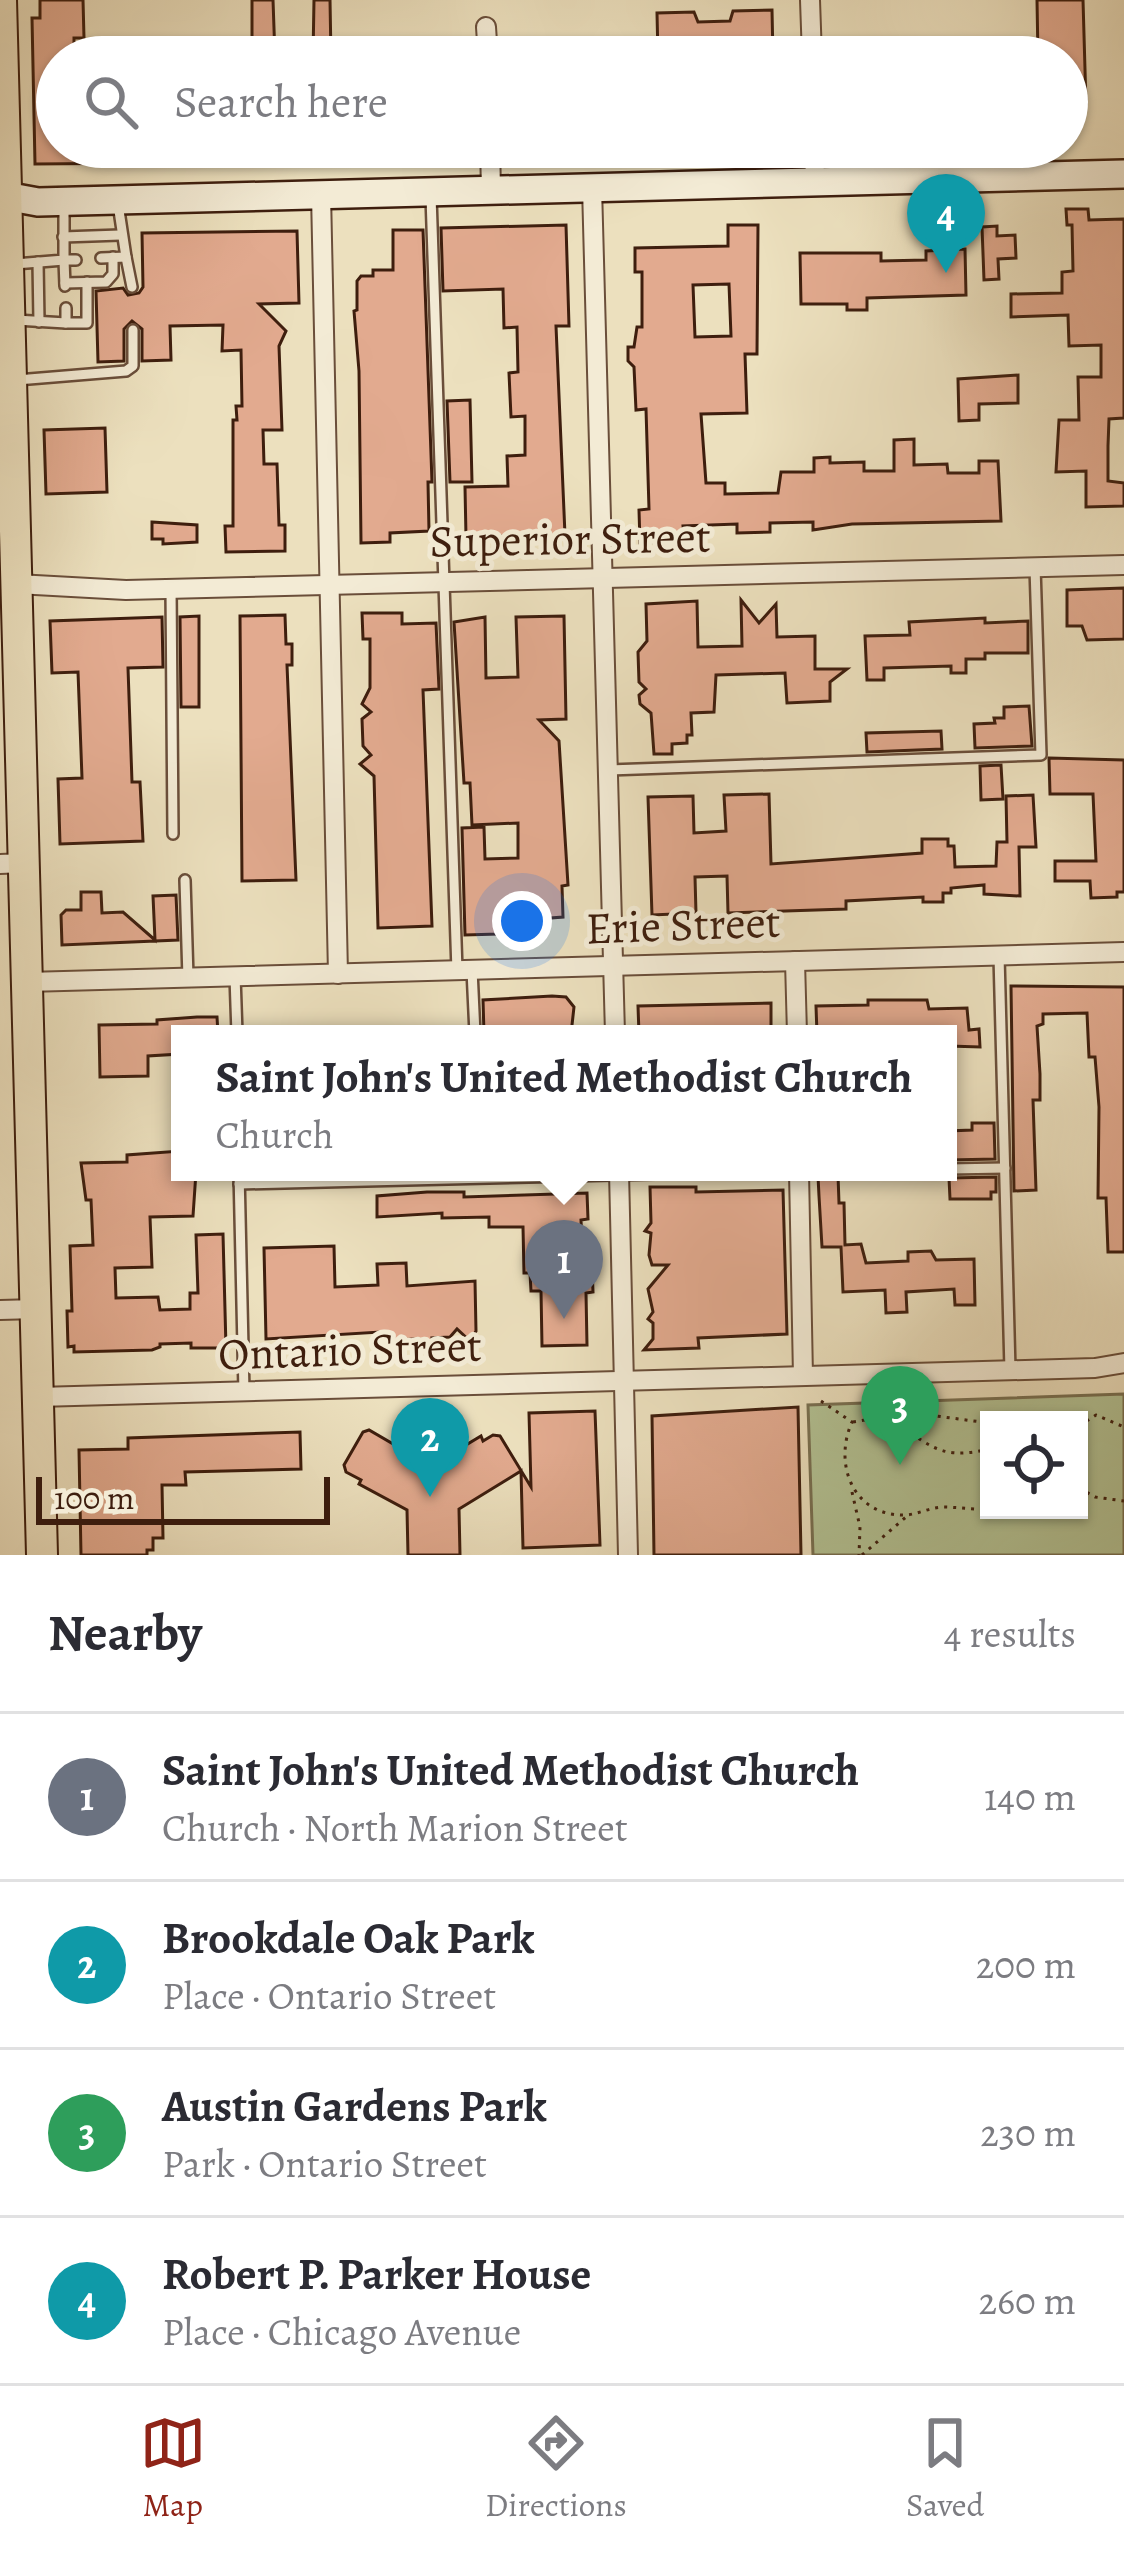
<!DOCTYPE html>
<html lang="en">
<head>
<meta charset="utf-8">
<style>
  :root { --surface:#fff; --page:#f2f2f3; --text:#2b2b33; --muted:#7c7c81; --line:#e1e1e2; --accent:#8f2418 }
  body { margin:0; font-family:Alegreya,serif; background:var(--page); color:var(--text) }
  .controls { position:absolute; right:36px; bottom:36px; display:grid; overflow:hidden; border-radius:0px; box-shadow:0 3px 9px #0004 }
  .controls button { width:108px; height:108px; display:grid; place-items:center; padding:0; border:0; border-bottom:3px solid var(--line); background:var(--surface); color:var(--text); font:60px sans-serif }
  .scale { position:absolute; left:36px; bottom:30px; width:294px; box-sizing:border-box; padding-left:12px; border:6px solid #3e1e0e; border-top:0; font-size:33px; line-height:42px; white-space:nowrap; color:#3e1e0e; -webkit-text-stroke:9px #f3ebd5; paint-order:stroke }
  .you { position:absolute; left:522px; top:921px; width:42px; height:42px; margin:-30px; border:9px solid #fff; border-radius:50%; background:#1a73e8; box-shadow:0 0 0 18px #1a73e833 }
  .badge { display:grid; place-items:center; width:78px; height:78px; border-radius:50%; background:var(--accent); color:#fff; font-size:39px; font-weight:700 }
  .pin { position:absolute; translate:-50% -99px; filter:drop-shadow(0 3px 6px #0008) }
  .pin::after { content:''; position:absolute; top:63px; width:42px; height:36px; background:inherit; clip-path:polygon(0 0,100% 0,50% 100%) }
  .popup { position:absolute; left:171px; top:1025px; width:786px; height:156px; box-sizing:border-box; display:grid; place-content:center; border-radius:0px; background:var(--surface); filter:drop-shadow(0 3px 9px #0005); font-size:39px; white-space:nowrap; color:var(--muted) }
  .popup b { font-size:45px; color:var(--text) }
  .popup::after { content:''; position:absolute; left:50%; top:100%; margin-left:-24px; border:24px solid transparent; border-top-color:var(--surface) }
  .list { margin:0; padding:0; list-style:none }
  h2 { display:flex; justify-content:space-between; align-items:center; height:156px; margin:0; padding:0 48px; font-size:51px }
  h2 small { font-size:39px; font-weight:400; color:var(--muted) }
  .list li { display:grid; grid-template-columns:78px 1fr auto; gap:36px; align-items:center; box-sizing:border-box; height:168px; padding:0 48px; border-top:3px solid var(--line) }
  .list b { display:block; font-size:45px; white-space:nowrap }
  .list p { margin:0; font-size:39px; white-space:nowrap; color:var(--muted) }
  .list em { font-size:39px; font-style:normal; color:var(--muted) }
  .icon { flex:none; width:66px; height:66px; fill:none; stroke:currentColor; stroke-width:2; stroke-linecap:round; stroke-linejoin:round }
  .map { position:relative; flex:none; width:1124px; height:1555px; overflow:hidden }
  .search { position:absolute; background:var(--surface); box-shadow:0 3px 9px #0004; left:36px; right:36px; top:36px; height:132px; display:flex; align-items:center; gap:30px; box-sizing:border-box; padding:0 42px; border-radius:66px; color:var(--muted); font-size:45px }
  .sheet { height:828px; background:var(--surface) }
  nav { display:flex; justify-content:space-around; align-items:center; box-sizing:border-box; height:168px; border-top:3px solid var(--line); background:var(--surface); font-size:33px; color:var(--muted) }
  nav a { display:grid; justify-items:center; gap:6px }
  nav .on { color:var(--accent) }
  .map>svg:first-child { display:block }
  .green { fill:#b3c395; stroke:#787052; stroke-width:3; fill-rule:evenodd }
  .building { fill:#e2aa8f; stroke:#3e1e0e; stroke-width:3; fill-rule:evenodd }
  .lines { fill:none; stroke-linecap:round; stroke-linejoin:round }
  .lane-casing { stroke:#6a4e3a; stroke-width:14 }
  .street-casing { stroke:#6a4e3a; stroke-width:22 }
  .secondary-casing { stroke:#3e1e0e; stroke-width:32 }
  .primary-casing { stroke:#3e1e0e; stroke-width:34 }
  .path { stroke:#3e1e0e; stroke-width:3; stroke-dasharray:3 6; stroke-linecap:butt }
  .lane { stroke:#f3ebd5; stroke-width:9 }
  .street { stroke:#f3ebd5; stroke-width:18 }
  .secondary { stroke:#f3ebd5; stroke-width:27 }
  .primary { stroke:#ece0be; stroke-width:30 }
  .labels { text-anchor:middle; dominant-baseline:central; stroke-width:10; stroke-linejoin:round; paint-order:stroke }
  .street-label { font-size:45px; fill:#3e1e0e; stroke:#f3ebd5 }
</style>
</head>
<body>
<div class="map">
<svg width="1124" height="1555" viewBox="0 0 1124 1555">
  <rect width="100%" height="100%" fill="#ece0be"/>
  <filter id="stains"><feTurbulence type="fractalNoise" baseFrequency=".00167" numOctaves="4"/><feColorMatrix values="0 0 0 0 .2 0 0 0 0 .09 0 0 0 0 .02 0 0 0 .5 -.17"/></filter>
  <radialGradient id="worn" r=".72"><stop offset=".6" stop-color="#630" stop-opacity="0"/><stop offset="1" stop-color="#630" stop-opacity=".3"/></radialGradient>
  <path class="green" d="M1124,1394V1555H813L808,1405ZM1079,1420V1510H989V1420Z"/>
  <g class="building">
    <polygon points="40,0 83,0 84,38 74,38 74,57 57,57 57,147 157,147 158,163 35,164 32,18 40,18"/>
    <polygon points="252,0 273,0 275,57 252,57"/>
    <polygon points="314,0 330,0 331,57 313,57"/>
    <polygon points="1037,0 1083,0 1086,104 1067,104 1067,57 1038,57"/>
    <polygon points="772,10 773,57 658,57 657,13 694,12 698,22 730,21 733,11"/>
    <polygon points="1066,209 1088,209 1089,220 1124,219 1124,418 1109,419 1108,446 1108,481 1124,483 1124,506 1086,507 1086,471 1056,472 1059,420 1079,420 1078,377 1101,377 1101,345 1069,346 1068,315 1011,317 1011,294 1062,293 1062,272 1073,271 1072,225 1067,225"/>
    <polygon points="566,225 569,326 556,326 565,535 466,537 465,487 508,486 507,456 525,455 525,416 511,417 509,373 518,372 517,327 504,328 503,289 443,291 441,228"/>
    <path d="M728,225H758L757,354H745L747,413L701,414L706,483H725V494L778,493L781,472H814V458L830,457V463L864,462V471H894V440L914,439V465L947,464L948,473H979V461H998L1001,521L852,524L813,530V522L770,523V532L737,533V524L683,526L684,542L640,543L639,510L649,509L646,409L636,410L634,367L628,361V347H634L637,327H642V272H635V248L728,246ZM729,284L731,336L695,337L693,285Z"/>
    <polygon points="997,226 997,236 1015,235 1016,258 998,259 999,279 984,280 982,227"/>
    <polygon points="393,230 423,230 432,482 428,482 429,531 390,533 390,542 361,543 359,371 354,311 357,310 357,281 361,276 373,276 373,270 393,270"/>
    <polygon points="297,231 299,303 259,304 286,331 279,346 282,430 263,430 264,464 277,464 279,525 285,525 285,551 226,552 225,526 233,526 233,420 237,420 236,406 242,406 241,350 222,351 223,325 170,326 171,360 142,361 142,329 132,321 124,329 124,361 98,362 96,291 123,288 128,295 139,293 143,287 142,233"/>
    <polygon points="965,249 966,295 867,298 867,310 847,310 847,304 801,304 800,253 881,253 881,261 926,260 926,251"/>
    <polygon points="1018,375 1018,403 979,404 979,420 959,421 958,379"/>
    <polygon points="470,400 472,482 450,482 447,401"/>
    <polygon points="105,428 107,492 46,494 44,430"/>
    <polygon points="152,522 197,525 197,542 163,544 163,539 152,539"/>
    <polygon points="1124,588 1124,639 1087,640 1082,626 1067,626 1067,590"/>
    <polygon points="741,600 759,623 776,604 777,637 815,636 815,669 847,669 830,682 830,701 787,703 785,673 716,675 714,712 691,713 692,735 687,735 687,743 672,744 672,754 654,754 651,713 640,704 639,695 646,689 639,682 638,652 647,641 646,604 697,601 698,647 742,646"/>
    <polygon points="362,613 402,613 402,624 436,623 439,689 423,690 432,926 378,928 374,776 360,764 371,755 363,746 362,719 371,712 362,704 370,688 370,639 363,639"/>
    <polygon points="285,615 286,644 292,644 292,665 287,665 296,880 242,881 240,616"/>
    <polygon points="199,616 199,707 181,707 180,617"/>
    <polygon points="564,616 566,719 539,720 559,741 568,885 562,886 563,917 498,922 498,934 465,935 462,828 484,827 485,859 518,858 518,823 472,825 470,783 464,783 454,622 485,617 486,678 518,677 516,617"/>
    <polygon points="162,617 163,667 128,668 132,782 140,782 143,841 60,844 58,779 82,778 78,672 52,673 50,621"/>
    <polygon points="985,618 985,623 1028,621 1028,653 985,653 985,659 966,659 966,673 951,673 951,666 884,668 884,680 867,680 865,636 910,635 909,622"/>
    <polygon points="1029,706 1032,746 975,748 974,724 995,723 994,718 1004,718 1004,707"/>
    <polygon points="941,731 942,749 867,752 866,733"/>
    <polygon points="1049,758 1124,760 1124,892 1117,892 1117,897 1091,898 1090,881 1055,881 1055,861 1096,861 1093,794 1050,794"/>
    <polygon points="1001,765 1003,799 981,800 980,766"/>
    <polygon points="769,794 771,864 922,853 922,839 948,839 948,846 954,846 955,867 996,866 997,842 1007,842 1006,796 1033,795 1036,847 1019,847 1020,896 984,894 984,885 951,888 951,893 943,893 943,902 923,902 923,897 846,901 846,909 728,913 727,876 695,877 696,913 652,915 648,797 693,796 694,833 726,831 724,795"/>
    <polygon points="81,892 101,892 102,913 123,912 155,940 153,896 176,895 178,940 62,945 61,915 66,910 81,910"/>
    <polygon points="1011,986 1124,987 1124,1252 1108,1252 1106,1198 1098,1198 1099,1107 1095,1057 1089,1057 1087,1013 1043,1014 1043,1024 1037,1026 1040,1074 1040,1100 1033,1100 1036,1190 1014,1191"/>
    <polygon points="552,996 566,997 574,1007 571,1034 484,1034 483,1000"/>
    <polygon points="868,1000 927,1000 929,1009 967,1008 969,1030 979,1029 980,1047 949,1046 948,1034 817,1034 816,1006 868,1005"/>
    <polygon points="771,1003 771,1034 639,1034 638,1006"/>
    <polygon points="197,1017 217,1017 218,1034 180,1034 180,1054 148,1056 148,1076 100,1077 99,1025 157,1024 157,1020"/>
    <polygon points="972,1123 994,1123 995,1159 949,1160 948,1131 972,1130"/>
    <polygon points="180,1151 180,1172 196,1172 193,1216 150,1217 152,1267 115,1268 116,1298 158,1297 160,1310 190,1309 190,1293 198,1293 196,1235 223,1234 226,1348 191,1348 191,1343 160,1344 160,1347 152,1350 74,1352 74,1346 68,1347 67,1311 72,1311 70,1246 93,1245 91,1200 86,1200 81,1163 127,1162 127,1155"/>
    <polygon points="838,1175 839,1203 844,1203 845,1245 861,1244 866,1263 908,1261 908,1252 931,1251 936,1260 974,1259 975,1305 955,1305 954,1289 906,1292 907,1312 886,1313 885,1290 843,1292 841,1247 822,1247 819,1196 818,1176"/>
    <polygon points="996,1177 996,1192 991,1192 991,1199 950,1199 949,1178"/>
    <polygon points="650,1187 696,1187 696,1192 783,1190 787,1334 698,1338 699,1348 644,1350 653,1339 653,1323 648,1319 653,1312 648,1289 668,1265 652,1265 649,1255 651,1233 645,1231 651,1223"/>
    <polygon points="427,1192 464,1192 464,1197 587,1193 588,1219 581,1220 583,1266 592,1266 593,1292 586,1293 587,1345 542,1346 541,1291 531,1291 530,1273 524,1273 523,1227 489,1227 489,1217 442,1218 442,1213 377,1217 377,1196"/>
    <polygon points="334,1246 335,1287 378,1285 377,1264 406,1263 407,1286 475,1281 476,1331 470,1341 457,1329 450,1337 432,1338 433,1345 413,1345 413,1339 381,1341 380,1332 266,1339 264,1248"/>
    <polygon points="798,1407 801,1555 654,1555 652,1416"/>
    <polygon points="595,1411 600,1545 523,1548 521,1471 459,1509 460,1555 408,1555 407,1510 359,1484 361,1480 346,1472 344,1465 363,1432 369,1430 431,1466 481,1436 483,1441 493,1435 500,1436 531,1487 529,1413"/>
    <polygon points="300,1432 301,1469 185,1472 186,1485 162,1485 163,1538 153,1538 153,1550 147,1550 147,1555 81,1555 79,1450 128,1449 128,1438"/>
  </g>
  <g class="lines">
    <g class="lane-casing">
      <g id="lane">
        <polyline points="431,196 457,971"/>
        <polyline points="63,237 120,235"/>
        <polyline points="126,257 132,287"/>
        <polyline points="101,258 126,257 118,204"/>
        <polyline points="38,262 39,322"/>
        <polyline points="15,264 64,260 64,207"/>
        <polyline points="65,283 106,282 113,274 113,257"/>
        <polyline points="65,286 64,260 76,260"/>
        <polyline points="16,320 66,323 66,308"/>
        <polyline points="66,323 87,323 87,282"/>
        <polyline points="17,380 126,371 133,366 133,330"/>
        <polyline points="171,588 173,834"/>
        <polyline points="609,770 1041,755 1035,567"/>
        <polyline points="185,880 188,978"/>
        <polyline points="999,956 1010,1370"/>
        <polyline points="472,970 475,1034"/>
        <polyline points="235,976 237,1034"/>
        <polyline points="948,1169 1005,1168"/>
        <polyline points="239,1172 244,1392"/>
        <polyline points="239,1184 740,1172"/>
      </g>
    </g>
    <g class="street-casing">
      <g id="street">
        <polyline points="810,0 812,57"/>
        <polyline points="486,27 488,57"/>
        <polyline points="490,147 491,189"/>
        <polyline points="814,147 815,180"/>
        <polyline points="592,187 615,1034"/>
        <polyline points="321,194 338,974"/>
        <polyline points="17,584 126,590 1124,565"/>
        <polyline points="0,864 24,863"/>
        <polyline points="795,961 797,1034"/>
        <polyline points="27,982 1124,952"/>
        <polyline points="619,1172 628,1555"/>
        <polyline points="799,1172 803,1376"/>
        <polyline points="0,1310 36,1309"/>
        <polyline points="38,1397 1095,1368 1124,1363"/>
      </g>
    </g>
    <g class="secondary-casing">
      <polyline id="secondary" points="0,195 38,202 1124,174"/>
    </g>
    <g class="primary-casing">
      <polyline id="primary" points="1,0 42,1555"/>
    </g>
    <g class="path">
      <path d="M821,1401L852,1422C833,1464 853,1517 906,1515C918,1514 929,1508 942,1507C958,1507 973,1510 989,1509"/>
      <polyline points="884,1417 921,1414 989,1423"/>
      <path d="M853,1422L883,1417C927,1438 933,1463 989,1449"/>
      <polyline points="1079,1426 1096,1415 1124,1427"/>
      <polyline points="1079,1488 1095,1497 1124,1501"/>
      <polyline points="852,1492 860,1527 859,1555"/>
      <polyline points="862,1555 906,1517"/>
    </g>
    <use href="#lane" class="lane"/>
    <use href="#street" class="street"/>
    <use href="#secondary" class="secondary"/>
    <use href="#primary" class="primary"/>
  </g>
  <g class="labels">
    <g class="street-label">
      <text transform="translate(570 539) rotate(-1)">Superior Street</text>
      <text transform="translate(683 925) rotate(-2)">Erie Street</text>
      <text transform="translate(350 1350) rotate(-2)">Ontario Street</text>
    </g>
  </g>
  <rect width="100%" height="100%" filter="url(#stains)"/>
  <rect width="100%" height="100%" fill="url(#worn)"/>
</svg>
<div class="controls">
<button><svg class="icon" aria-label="locate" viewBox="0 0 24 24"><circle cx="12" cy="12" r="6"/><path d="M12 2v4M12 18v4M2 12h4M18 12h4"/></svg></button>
</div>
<div class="scale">100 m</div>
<div class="you"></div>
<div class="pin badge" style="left:564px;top:1319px;background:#6b7280">1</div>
<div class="popup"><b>Saint John's United Methodist Church</b>Church</div>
<div class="pin badge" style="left:430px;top:1497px;background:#0f9aa8">2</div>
<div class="pin badge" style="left:900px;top:1465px;background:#2e9e5b">3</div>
<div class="pin badge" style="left:946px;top:273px;background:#0f9aa8">4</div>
<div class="search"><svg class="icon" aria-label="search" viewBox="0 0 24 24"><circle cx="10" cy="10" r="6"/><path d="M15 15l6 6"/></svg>Search here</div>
</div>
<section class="sheet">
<h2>Nearby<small>4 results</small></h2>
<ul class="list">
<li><span class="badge" style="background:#6b7280">1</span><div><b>Saint John's United Methodist Church</b><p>Church · North Marion Street</p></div><em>140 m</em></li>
<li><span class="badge" style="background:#0f9aa8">2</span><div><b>Brookdale Oak Park</b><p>Place · Ontario Street</p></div><em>200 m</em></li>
<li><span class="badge" style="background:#2e9e5b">3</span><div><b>Austin Gardens Park</b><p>Park · Ontario Street</p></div><em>230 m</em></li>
<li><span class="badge" style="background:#0f9aa8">4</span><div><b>Robert P. Parker House</b><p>Place · Chicago Avenue</p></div><em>260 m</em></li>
</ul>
</section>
<nav>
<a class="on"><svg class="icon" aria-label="map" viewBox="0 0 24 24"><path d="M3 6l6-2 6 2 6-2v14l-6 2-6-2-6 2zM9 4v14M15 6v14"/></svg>Map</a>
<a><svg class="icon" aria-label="directions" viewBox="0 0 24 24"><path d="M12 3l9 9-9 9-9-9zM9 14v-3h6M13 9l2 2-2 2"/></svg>Directions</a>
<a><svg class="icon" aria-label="saved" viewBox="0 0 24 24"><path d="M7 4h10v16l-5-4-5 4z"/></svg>Saved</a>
</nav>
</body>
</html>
